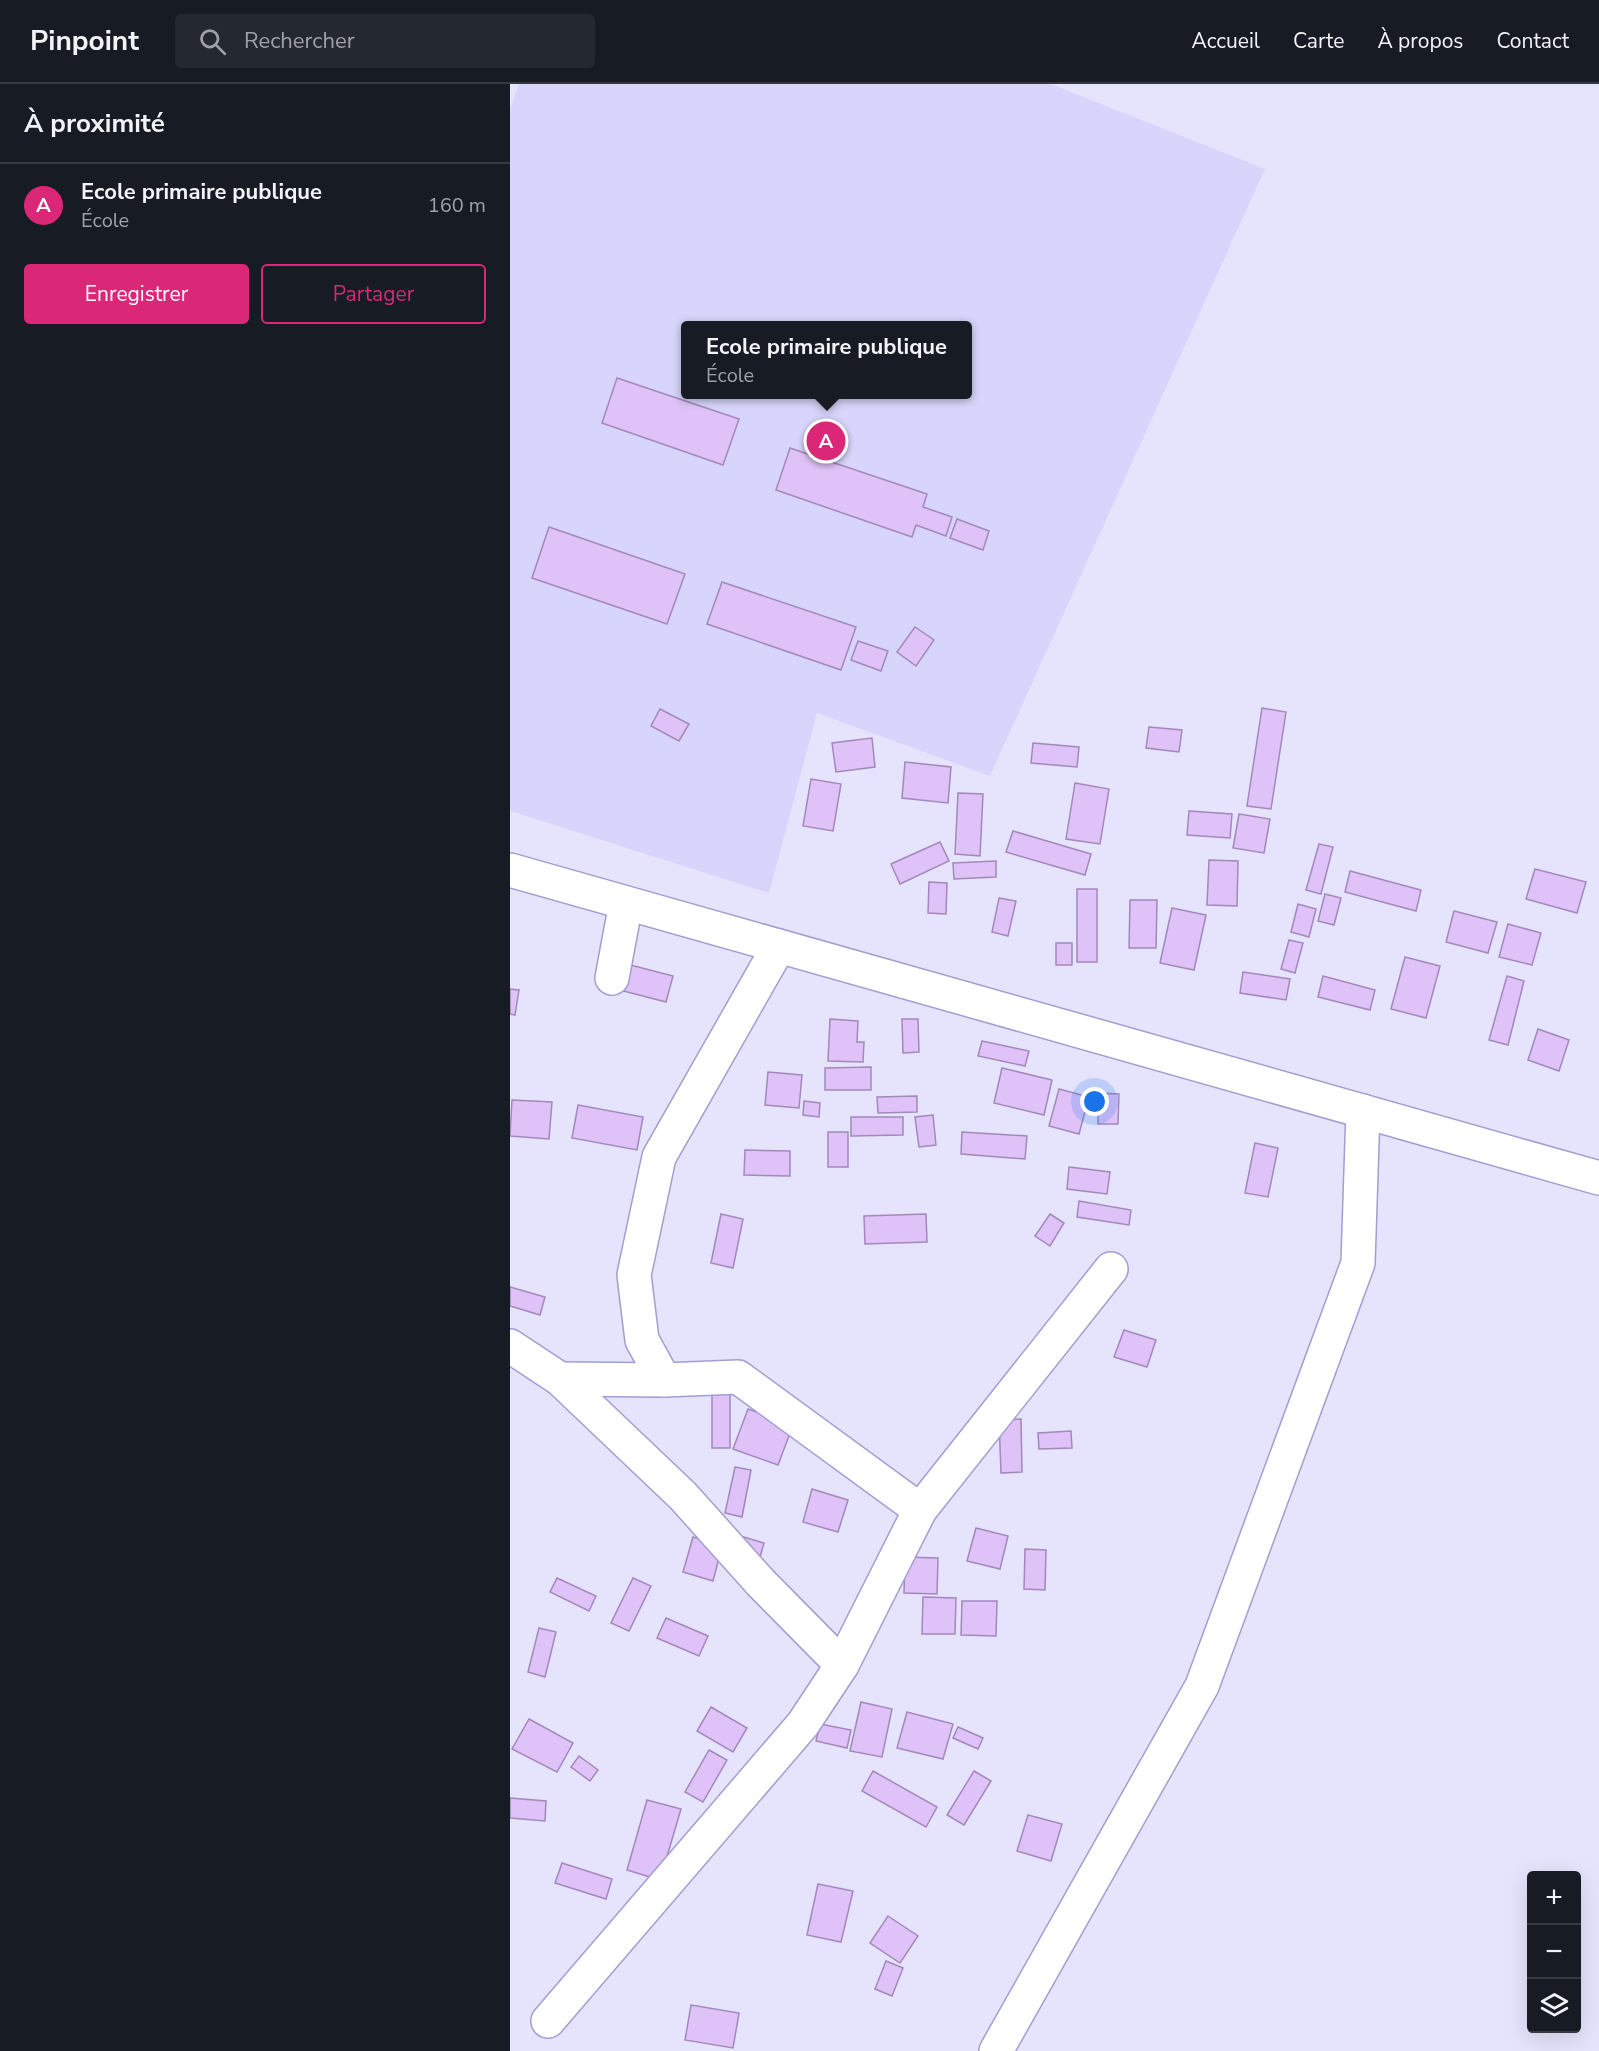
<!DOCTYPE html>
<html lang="fr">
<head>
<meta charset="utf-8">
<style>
  :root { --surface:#171b24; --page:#242831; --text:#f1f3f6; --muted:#9ea1a6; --line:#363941; --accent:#db2777 }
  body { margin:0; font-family:"Nunito Sans",sans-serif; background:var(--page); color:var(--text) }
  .controls { position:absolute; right:18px; bottom:18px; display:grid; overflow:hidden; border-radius:6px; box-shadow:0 6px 24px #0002 }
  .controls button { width:54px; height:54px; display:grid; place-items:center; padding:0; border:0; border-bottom:2px solid var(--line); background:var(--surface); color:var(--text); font:30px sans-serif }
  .you { position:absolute; left:585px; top:1018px; width:21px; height:21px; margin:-15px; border:4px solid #fff; border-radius:50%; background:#1a73e8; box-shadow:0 0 0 9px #1a73e833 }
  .badge { display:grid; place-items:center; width:39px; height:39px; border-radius:50%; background:var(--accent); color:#fff; font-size:20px; font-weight:700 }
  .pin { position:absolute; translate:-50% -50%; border:3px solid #fff; box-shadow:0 2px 6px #0006 }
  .popup { position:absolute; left:171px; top:237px; width:291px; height:78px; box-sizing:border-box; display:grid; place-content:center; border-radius:6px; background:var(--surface); filter:drop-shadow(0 2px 4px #0005); font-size:20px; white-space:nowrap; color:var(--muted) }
  .popup b { font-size:22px; color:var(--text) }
  .popup::after { content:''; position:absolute; left:50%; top:100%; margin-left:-12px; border:12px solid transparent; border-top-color:var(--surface) }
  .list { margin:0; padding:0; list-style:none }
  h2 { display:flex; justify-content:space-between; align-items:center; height:78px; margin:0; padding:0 24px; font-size:26px }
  h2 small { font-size:20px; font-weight:400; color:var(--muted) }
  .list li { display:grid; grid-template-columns:39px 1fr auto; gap:18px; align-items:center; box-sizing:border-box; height:84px; padding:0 24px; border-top:2px solid var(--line) }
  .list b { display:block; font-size:22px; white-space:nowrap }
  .list p { margin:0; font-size:20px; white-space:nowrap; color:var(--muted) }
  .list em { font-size:20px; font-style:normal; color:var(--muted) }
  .actions { display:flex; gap:12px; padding:18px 24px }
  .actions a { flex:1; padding:14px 0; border:2px solid var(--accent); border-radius:6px; text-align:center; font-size:21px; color:var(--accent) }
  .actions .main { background:var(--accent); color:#fff }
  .icon { flex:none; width:33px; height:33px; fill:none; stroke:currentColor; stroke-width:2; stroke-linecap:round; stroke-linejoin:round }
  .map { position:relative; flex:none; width:1089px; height:1967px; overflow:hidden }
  header { display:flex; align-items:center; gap:36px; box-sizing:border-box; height:84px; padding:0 30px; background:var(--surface); border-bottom:2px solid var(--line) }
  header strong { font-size:28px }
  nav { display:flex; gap:33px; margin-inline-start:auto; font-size:21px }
  .search { width:420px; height:54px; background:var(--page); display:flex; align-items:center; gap:15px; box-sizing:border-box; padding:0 21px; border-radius:6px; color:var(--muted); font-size:22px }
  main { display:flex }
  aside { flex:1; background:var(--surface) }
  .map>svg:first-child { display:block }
  .built { fill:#d8d5fc; fill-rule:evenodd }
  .building { fill:#dfc3f8; stroke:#a388bb; stroke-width:1.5 }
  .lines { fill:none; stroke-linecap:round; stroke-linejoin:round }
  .street-casing { stroke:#a29dd3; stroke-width:36 }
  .primary-casing { stroke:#a29dd3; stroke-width:36 }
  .street { stroke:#fff; stroke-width:33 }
  .primary { stroke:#fff; stroke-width:33 }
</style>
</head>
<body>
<header>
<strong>Pinpoint</strong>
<div class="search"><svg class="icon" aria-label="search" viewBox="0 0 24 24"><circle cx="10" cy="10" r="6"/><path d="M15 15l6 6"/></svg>Rechercher</div>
<nav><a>Accueil</a><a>Carte</a><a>À propos</a><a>Contact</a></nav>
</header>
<main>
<aside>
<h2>À proximité<small></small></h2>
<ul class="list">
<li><span class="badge">A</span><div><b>Ecole primaire publique</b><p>École</p></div><em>160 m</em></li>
</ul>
<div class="actions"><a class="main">Enregistrer</a><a>Partager</a></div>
</aside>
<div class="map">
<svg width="1089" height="1967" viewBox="0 0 1089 1967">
  <rect width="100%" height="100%" fill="#e6e4fc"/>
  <path class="built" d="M9,0H541L755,85L480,692L307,629L259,809L0,727V25ZM175,242H457V310H175Z"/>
  <g class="building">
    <polygon points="107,294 229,335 213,381 92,339"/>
    <polygon points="280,364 417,410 413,423 442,433 436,452 406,441 402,453 266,406"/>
    <polygon points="447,435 479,447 473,466 440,454"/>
    <polygon points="39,443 175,490 157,540 22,494"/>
    <polygon points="212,498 346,543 331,586 197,540"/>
    <polygon points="405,543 424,556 406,582 387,568"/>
    <polygon points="348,557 378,567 371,587 341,576"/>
    <polygon points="752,624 776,628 761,725 737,722"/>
    <polygon points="150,625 179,640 169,657 141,642"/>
    <polygon points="639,643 672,646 669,668 636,664"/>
    <polygon points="362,654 365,683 326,688 322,659"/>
    <polygon points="523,659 569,663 567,683 521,679"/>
    <polygon points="395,678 441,683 438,719 392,714"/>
    <polygon points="301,695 331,700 323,747 293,742"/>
    <polygon points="565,699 599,705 590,760 556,755"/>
    <polygon points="448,709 473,710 470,772 445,770"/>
    <polygon points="679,727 722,730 720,754 677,751"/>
    <polygon points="729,730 760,735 754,769 723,764"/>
    <polygon points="503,747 581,770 575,791 496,768"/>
    <polygon points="430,758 439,777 390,800 381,780"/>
    <polygon points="809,760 823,763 811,810 796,806"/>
    <polygon points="699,776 728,777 727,822 697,821"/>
    <polygon points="486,777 486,793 444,795 443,779"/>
    <polygon points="1025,785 1076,798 1067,829 1016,815"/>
    <polygon points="840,787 911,806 906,827 835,808"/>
    <polygon points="419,798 437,799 436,830 418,829"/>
    <rect x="567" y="805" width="20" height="73"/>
    <polygon points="815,810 831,814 824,841 808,837"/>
    <polygon points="489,814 506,817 498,852 482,848"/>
    <polygon points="620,816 647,816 646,864 619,864"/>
    <polygon points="788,820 806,825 799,853 781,848"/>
    <polygon points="662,824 696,831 684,886 650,879"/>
    <polygon points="944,827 987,838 978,869 936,858"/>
    <polygon points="998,840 1031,849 1022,881 989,873"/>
    <polygon points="779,856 793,859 785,889 771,885"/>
    <rect x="546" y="859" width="16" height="22"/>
    <polygon points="895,873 930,882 916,934 881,925"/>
    <polygon points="109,878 163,892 156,918 102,904"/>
    <polygon points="733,888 780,895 776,916 730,909"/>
    <polygon points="813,892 865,906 860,926 808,913"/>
    <polygon points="997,892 1014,897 998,961 979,956"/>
    <polygon points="0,905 9,906 5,931 0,930"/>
    <polygon points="320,935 348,937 347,958 354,958 353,978 318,977"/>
    <polygon points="392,935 408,935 409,968 393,969"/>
    <polygon points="1028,945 1059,956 1049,987 1018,976"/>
    <polygon points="472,957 519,967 515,982 468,972"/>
    <polygon points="361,983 361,1006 315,1006 315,984"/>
    <polygon points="492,984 542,996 534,1031 484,1019"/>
    <polygon points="258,988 292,991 289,1024 255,1021"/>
    <polygon points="549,1005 579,1013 569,1050 539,1042"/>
    <polygon points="588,1009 609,1010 608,1040 588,1040"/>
    <polygon points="407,1012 407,1028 368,1029 367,1013"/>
    <polygon points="2,1016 42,1018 39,1055 0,1052"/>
    <polygon points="294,1017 310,1019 309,1033 293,1031"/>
    <polygon points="68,1021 133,1033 127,1066 62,1054"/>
    <polygon points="423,1031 426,1061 409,1063 405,1033"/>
    <polygon points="341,1033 393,1033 393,1051 341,1052"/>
    <rect x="318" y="1048" width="20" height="35"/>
    <polygon points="452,1048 517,1052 515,1075 451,1070"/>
    <polygon points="745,1059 768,1064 758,1113 735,1109"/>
    <polygon points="235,1066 280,1067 280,1092 234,1091"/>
    <polygon points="559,1083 600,1088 597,1110 557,1105"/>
    <polygon points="569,1117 621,1126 619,1141 567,1133"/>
    <polygon points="211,1130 233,1135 223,1184 201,1179"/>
    <polygon points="416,1130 417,1158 355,1160 354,1132"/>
    <polygon points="540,1130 554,1139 540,1162 525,1152"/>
    <polygon points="0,1203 35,1213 30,1231 0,1222"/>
    <polygon points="614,1246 646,1256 637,1283 604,1273"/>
    <rect x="202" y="1306" width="18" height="58"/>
    <polygon points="238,1325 283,1341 268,1381 223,1365"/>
    <polygon points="511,1335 512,1388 491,1389 489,1336"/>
    <polygon points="561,1347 562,1364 529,1365 528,1349"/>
    <polygon points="225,1383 241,1386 232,1433 215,1429"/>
    <polygon points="302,1405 338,1416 328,1448 293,1438"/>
    <polygon points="466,1444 498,1452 490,1485 457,1477"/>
    <polygon points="227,1451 254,1459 250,1473"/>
    <polygon points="183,1453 212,1462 203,1497 173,1488"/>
    <polygon points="515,1465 536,1466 535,1506 514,1505"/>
    <polygon points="395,1473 428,1474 427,1510 394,1509"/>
    <polygon points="47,1494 86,1512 79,1527 40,1508"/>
    <polygon points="123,1494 141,1502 119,1547 101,1539"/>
    <polygon points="413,1513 446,1514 445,1550 412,1550"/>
    <polygon points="452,1517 487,1517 486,1552 451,1551"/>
    <polygon points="156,1534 198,1552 189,1572 147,1554"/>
    <polygon points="29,1544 46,1548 35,1593 18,1588"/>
    <polygon points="351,1618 382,1625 372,1673 340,1667"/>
    <polygon points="201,1623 237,1644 223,1668 187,1647"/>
    <polygon points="397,1628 443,1640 433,1675 387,1664"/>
    <polygon points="19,1635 63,1659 47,1688 2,1665"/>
    <polygon points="310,1640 341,1646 337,1664 306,1657"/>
    <polygon points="448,1643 473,1654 468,1665 443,1654"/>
    <polygon points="199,1666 217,1676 193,1718 175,1708"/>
    <polygon points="69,1672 88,1686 80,1697 61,1683"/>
    <polygon points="363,1687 427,1723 416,1743 352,1707"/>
    <polygon points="464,1687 481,1697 454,1741 437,1731"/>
    <polygon points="0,1714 36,1717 35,1737 0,1734"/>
    <polygon points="137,1716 171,1725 150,1796 117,1786"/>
    <polygon points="518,1731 552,1740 541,1777 507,1767"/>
    <polygon points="52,1779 102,1795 96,1815 45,1799"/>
    <polygon points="308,1800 343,1807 331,1858 297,1851"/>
    <polygon points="378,1832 408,1852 390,1879 360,1859"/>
    <polygon points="376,1877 393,1884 382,1912 365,1905"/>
    <polygon points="181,1921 229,1929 223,1964 175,1956"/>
  </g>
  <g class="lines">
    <g class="street-casing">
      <g id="street">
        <polyline points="102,894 116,819"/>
        <polyline points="0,1262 50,1295 173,1412 251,1499 332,1581"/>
        <polyline points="50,1295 154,1296 228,1293 410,1426"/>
        <polyline points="154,1296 132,1256 124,1191 149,1073 269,862"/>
        <polyline points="38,1937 293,1640 332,1581 410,1426 601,1185"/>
        <polyline points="486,1967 692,1602 848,1179 853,1027"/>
      </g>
    </g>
    <g class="primary-casing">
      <polyline id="primary" points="0,786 1089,1094"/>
    </g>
    <use href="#street" class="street"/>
    <use href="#primary" class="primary"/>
  </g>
</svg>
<div class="controls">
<button>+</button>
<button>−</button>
<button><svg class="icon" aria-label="layers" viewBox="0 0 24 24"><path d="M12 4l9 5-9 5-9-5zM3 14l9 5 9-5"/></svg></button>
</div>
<div class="you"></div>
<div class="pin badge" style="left:316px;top:357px">A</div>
<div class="popup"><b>Ecole primaire publique</b>École</div>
</div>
</main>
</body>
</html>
